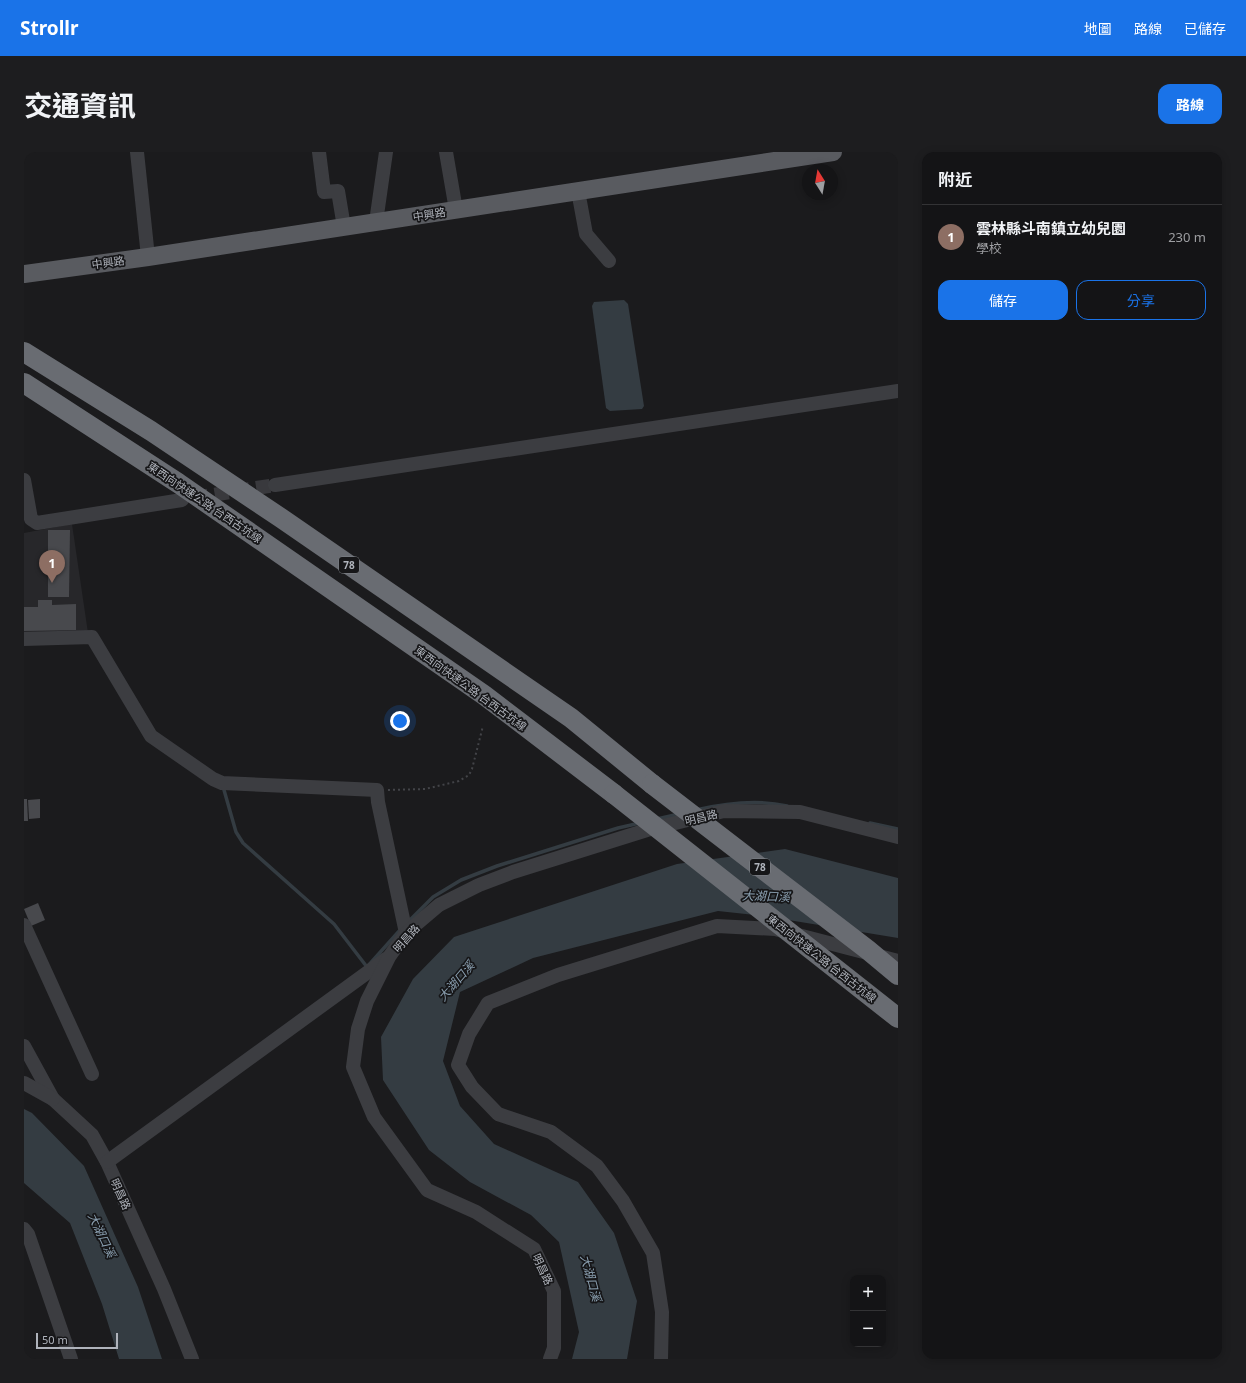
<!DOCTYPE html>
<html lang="zh-TW">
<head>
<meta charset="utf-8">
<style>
  :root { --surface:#141416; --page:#1d1d1f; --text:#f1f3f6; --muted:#9d9ea1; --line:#333335; --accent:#1a73e8 }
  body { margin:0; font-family:"Noto Sans","Noto Sans TC",sans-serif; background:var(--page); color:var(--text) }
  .controls { position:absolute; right:12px; bottom:12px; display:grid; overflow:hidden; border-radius:8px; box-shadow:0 2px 10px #0003 }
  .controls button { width:36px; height:36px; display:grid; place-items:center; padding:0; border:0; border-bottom:1px solid var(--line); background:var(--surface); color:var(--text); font:20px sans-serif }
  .compass { position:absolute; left:778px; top:12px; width:36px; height:36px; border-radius:50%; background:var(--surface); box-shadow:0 2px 10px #0003; rotate:349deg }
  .scale { position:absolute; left:12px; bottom:10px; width:82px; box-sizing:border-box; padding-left:4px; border:2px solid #afb3bb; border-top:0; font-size:11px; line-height:14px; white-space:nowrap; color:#afb3bb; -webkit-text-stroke:3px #161618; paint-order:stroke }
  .you { position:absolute; left:376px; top:569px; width:14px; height:14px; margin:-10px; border:3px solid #fff; border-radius:50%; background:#1a73e8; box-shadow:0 0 0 6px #1a73e833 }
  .badge { display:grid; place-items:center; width:26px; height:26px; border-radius:50%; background:var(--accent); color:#fff; font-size:13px; font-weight:700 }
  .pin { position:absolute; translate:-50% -33px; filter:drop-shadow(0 1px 2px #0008) }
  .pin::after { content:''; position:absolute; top:21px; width:14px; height:12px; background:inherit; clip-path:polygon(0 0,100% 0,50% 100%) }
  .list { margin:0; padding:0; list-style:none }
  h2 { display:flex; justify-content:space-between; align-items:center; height:52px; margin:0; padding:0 16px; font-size:17px }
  h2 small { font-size:13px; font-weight:400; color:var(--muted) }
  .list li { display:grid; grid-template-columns:26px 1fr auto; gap:12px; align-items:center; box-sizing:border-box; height:64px; padding:0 16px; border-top:1px solid var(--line) }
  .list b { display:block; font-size:15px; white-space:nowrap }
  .list p { margin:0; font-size:13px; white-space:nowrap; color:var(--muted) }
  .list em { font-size:13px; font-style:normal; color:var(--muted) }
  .actions { display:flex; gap:8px; padding:12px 16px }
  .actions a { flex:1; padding:9px 0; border:1px solid var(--accent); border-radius:12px; text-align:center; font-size:14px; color:var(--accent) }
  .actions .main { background:var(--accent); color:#fff }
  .map { position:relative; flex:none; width:874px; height:1207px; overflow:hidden; border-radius:12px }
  header { display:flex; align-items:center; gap:24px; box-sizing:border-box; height:56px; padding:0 20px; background:var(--accent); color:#fff }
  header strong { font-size:19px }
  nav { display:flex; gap:22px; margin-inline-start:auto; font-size:14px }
  .intro { display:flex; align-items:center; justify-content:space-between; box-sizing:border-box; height:96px; padding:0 24px }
  h1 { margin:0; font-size:28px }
  .button { padding:10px 18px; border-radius:12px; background:var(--accent); color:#fff; font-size:14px; font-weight:700 }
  main { display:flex; gap:24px; padding:0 24px }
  aside { flex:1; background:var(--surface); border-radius:12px; box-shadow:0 2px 10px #0003 }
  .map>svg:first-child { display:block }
  .built { fill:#27272a }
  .water { fill:#343c42 }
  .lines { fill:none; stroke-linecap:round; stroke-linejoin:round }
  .stream { stroke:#343c42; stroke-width:3.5 }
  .building { fill:#48494d }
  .minor-tunnel { stroke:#39393d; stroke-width:14; stroke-dasharray:14 7; stroke-linecap:butt }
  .path { stroke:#434448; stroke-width:2; stroke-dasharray:2 3; stroke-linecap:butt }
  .minor { stroke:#3c3d41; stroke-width:14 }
  .major { stroke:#595b60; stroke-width:18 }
  .highway { stroke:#696c72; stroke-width:20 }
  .highway-bridge { stroke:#696c72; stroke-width:20 }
  .labels { text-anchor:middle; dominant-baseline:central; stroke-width:3.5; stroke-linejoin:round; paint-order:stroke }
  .shield { fill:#161618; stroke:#81848a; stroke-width:1 }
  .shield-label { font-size:10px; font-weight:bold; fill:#afb3bb }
  .street-label { font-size:11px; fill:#afb3bb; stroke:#161618 }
  .water-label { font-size:12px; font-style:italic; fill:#8ba0b1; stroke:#161618 }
</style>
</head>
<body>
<header>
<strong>Strollr</strong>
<nav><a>地圖</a><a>路線</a><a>已儲存</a></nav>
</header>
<div class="intro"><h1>交通資訊</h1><a class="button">路線</a></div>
<main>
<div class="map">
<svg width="874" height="1207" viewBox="0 0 874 1207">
  <rect width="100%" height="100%" fill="#1b1b1d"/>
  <polygon class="built" points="48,372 64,481 0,482 0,381"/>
  <g class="water">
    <polygon points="600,148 604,152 620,254 618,257 586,259 582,256 568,154 570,150"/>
    <polygon points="761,697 874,726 874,786 740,764 694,759 509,806 436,840 419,909 436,954 470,992 554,1030 590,1081 613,1149 603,1207 548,1207 555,1180 535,1090 507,1063 446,1030 405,998 359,928 357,885 389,827 430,785 653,712"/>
    <polygon points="0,957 8,961 60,1014 114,1135 138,1207 95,1207 78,1152 46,1071 0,1031"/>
  </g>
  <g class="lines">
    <g class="stream">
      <polyline points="200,638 212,680 219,691 310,772 343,815 377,777"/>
      <path d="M672,658C702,651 733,647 763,654"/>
      <polyline points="633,667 655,662"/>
      <polyline points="846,671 874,677"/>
      <polyline points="384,770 409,745 437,728 473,714 594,676 616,671"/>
    </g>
  </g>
  <g class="building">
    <polygon points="24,378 46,378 45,445 24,445"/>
    <polygon points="14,448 28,448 28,453 52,452 52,478 0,479 0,455 14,455"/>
    <polygon points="0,647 3,647 4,669 0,669"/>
    <polygon points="16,647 16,666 5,667 4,648"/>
    <polygon points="14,751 21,768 7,774 0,757"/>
  </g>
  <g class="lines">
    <polyline class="minor-tunnel" points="170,346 251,333"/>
    <polyline class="path" points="364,638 401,637 435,629 445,623 448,617 459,574"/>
    <g class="minor">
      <polyline points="113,0 124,105"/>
      <polyline points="295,0 300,40 314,39 320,75"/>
      <polyline points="422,0 432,58"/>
      <polyline points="554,39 562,82 585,109"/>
      <polyline points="352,70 362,0"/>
      <polyline points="0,328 7,367 13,371 158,348"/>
      <polyline points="251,333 874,239"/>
      <polyline points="0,487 68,485 127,584 189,627 198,631 353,638 354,650 382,781"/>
      <polyline points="0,773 68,922"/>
      <polyline points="0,894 29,947 68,983 83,1010 140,1137 168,1207"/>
      <polyline points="0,931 29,947"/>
      <polyline points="83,1010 362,807"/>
      <polyline points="0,1077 4,1082 47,1207"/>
      <polyline points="526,1207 530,1196 530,1139 510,1097 452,1060 403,1038 350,965 329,915 334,877 343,849 365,805 382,781 415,753 455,733 489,720 623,678 700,659 776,660 874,685"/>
      <polyline points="637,1207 638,1160 629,1101 599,1049 573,1014 527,980 474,962 448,935 434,913 445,882 464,851 534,823 693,774 751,777 874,809"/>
    </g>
    <polyline class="major" points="0,122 124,105 809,0"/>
    <g class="highway">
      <polyline points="0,200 127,279 257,366 547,566 628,632"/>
      <polyline points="0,231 154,331 460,543 590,642"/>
    </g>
    <g class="highway-bridge">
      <polyline points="628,632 844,798 874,823"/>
      <polyline points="590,642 874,866"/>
    </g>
  </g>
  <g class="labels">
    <g class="shield">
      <rect x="315" y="405" width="20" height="16" rx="3"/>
      <rect x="726" y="707" width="20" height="16" rx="3"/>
    </g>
    <g class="shield-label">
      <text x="325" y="413">78</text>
      <text x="736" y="715">78</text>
    </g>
    <g class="street-label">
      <text transform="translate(405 62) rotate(-9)">中興路</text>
      <text transform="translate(84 110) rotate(-8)">中興路</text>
      <text transform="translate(181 350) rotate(34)">東西向快速公路 台西古坑線</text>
      <text transform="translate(447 536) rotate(36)">東西向快速公路 台西古坑線</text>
      <text transform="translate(677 665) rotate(-14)">明昌路</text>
      <text transform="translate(382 786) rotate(-48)">明昌路</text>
      <text transform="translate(798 806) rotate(38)">東西向快速公路 台西古坑線</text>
      <text transform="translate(97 1042) rotate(66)">明昌路</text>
      <text transform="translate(519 1117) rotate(65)">明昌路</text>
    </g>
    <g class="water-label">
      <text transform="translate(742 744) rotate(2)">大湖口溪</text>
      <text transform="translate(432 829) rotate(-49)">大湖口溪</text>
      <text transform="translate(78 1083) rotate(65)">大湖口溪</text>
      <text transform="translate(567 1126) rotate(75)">大湖口溪</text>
    </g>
  </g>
</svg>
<div class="controls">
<button>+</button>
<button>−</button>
</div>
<svg class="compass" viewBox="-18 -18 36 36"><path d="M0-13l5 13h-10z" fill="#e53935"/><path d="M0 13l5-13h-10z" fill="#9d9ea1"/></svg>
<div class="scale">50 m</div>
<div class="you"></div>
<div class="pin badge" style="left:28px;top:431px;background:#8d6e63">1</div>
</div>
<aside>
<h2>附近<small></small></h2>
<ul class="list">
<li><span class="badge" style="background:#8d6e63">1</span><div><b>雲林縣斗南鎮立幼兒園</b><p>學校</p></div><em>230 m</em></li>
</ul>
<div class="actions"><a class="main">儲存</a><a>分享</a></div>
</aside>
</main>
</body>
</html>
